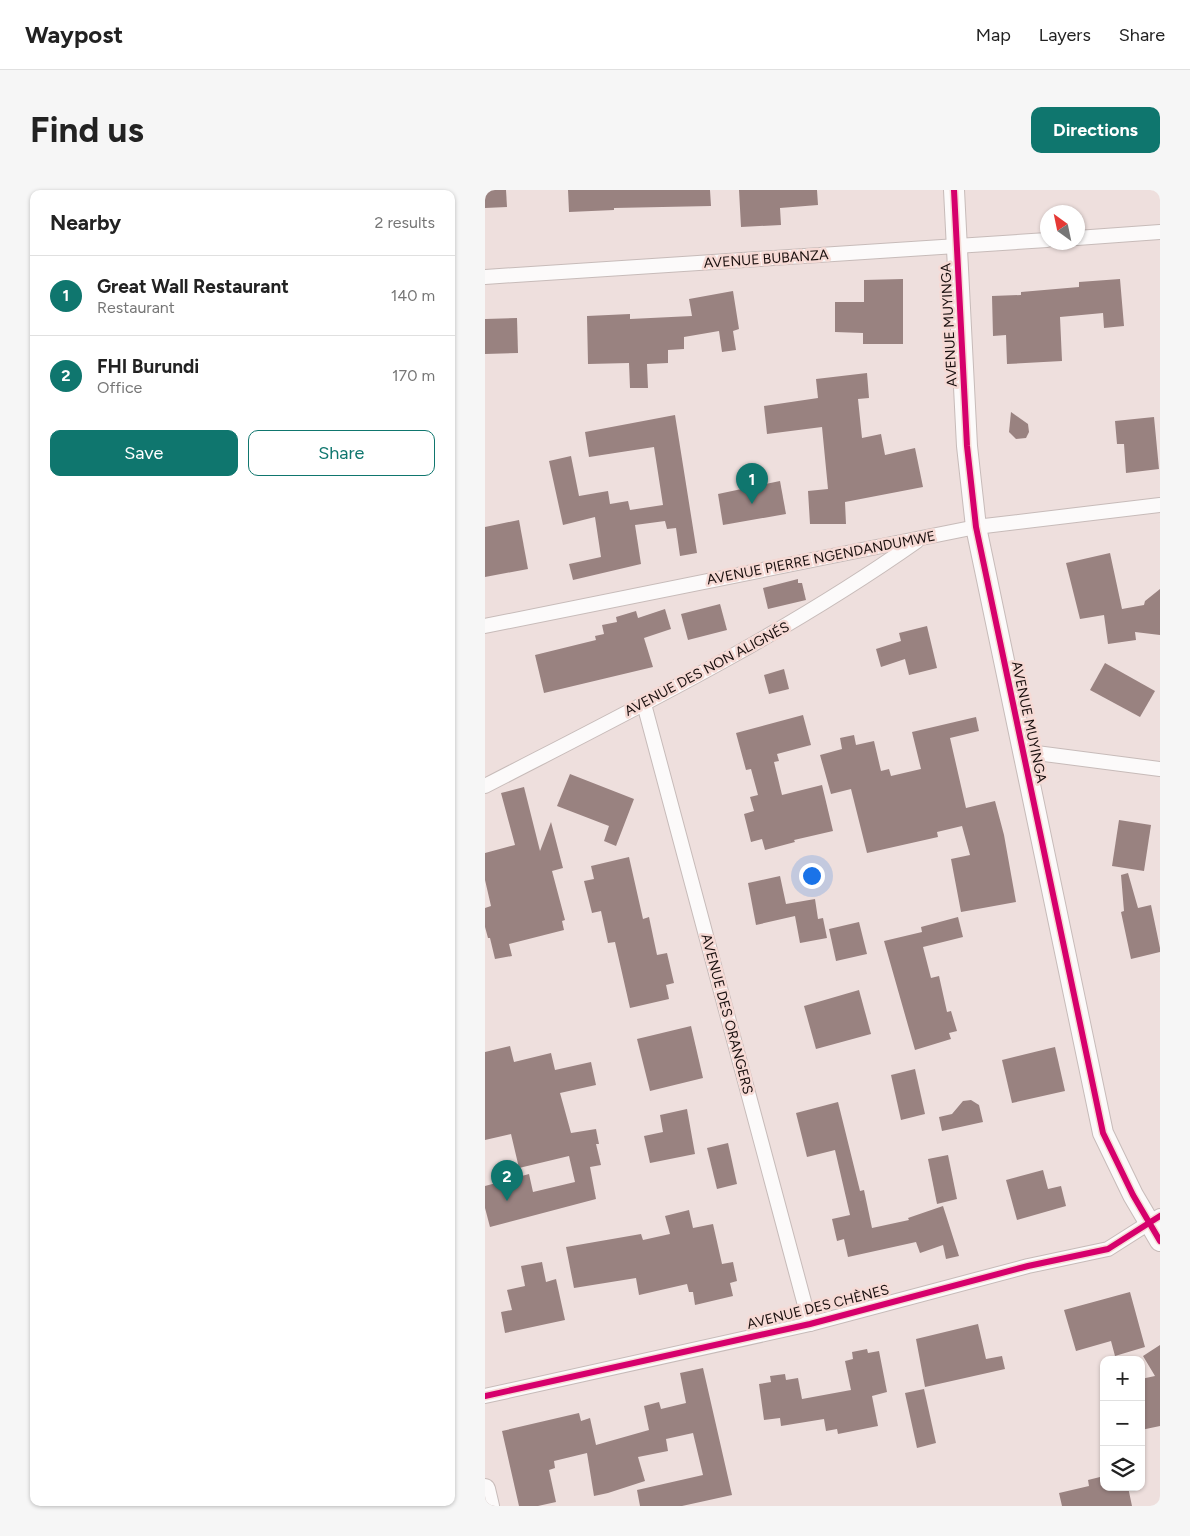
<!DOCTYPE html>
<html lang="en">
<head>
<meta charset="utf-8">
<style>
  :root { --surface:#fff; --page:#f6f6f6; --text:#222; --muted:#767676; --line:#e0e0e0; --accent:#0f766e }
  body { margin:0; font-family:Figtree,sans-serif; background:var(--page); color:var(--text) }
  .controls { position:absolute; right:15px; bottom:15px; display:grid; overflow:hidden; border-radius:10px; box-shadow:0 1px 4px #0004 }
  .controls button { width:45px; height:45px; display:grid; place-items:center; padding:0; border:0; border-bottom:1px solid var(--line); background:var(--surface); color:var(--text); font:25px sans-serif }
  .compass { position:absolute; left:555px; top:15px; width:45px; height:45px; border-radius:50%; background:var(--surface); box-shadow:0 1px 4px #0004; rotate:327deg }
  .you { position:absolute; left:326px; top:685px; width:18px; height:18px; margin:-12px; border:4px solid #fff; border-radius:50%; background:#1a73e8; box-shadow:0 0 0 8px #1a73e833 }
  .badge { display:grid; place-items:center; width:32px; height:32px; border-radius:50%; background:var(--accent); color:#fff; font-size:16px; font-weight:700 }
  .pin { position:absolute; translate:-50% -41px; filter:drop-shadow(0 1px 2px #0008) }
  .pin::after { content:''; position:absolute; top:26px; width:18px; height:15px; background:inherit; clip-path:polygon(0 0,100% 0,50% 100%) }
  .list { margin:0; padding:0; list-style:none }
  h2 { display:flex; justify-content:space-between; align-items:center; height:65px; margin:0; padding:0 20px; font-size:21px }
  h2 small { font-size:16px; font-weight:400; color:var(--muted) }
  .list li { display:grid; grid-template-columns:32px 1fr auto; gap:15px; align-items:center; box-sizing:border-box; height:80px; padding:0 20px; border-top:1px solid var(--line) }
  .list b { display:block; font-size:19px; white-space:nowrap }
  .list p { margin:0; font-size:16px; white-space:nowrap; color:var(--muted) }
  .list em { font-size:16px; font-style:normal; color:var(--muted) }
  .actions { display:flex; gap:10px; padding:15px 20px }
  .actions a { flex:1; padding:11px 0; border:1px solid var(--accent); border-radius:10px; text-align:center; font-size:18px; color:var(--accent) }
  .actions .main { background:var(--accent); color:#fff }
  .icon { flex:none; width:28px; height:28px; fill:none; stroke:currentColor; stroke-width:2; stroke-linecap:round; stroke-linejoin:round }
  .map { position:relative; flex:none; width:675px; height:1316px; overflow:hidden; border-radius:10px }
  header { display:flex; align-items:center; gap:30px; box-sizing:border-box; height:70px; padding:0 25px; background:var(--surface); border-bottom:1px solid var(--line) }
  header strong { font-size:24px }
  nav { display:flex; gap:28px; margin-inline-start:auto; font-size:18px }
  .intro { display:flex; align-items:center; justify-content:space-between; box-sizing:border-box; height:120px; padding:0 30px }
  h1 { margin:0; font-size:35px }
  .button { padding:12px 22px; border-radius:10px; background:var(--accent); color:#fff; font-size:18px; font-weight:700 }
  main { display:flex; gap:30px; padding:0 30px }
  aside { flex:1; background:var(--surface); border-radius:10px; box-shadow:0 1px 4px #0004 }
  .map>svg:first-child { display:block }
  .building { fill:#998280 }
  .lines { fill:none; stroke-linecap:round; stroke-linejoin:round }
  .street-casing { stroke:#c7bbb9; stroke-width:16 }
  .secondary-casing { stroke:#c7bbb9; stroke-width:22 }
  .street { stroke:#fcfafa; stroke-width:14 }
  .secondary { stroke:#fcfafa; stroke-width:20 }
  .cycleway-casing { stroke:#f6dad5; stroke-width:9 }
  .cycleway { stroke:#d6006c; stroke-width:6 }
  .labels { text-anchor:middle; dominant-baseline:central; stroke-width:5; stroke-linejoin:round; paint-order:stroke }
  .street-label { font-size:14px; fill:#190f0e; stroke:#f6dad5 }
</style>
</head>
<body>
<header>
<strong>Waypost</strong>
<nav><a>Map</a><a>Layers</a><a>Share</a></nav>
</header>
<div class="intro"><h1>Find us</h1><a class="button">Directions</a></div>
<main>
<aside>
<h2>Nearby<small>2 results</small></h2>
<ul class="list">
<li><span class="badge">1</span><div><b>Great Wall Restaurant</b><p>Restaurant</p></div><em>140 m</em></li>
<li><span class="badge">2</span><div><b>FHI Burundi</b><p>Office</p></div><em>170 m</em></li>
</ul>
<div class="actions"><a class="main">Save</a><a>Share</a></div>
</aside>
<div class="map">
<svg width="675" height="1316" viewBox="0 0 675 1316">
  <rect width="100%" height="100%" fill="#eedfdd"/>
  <g class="building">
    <polygon points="0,0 21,0 22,17 0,18"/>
    <polygon points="83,0 225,0 226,16 129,18 129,20 84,22"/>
    <polygon points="254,0 332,0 333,15 295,18 296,35 256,37"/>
    <polygon points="418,89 418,154 378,154 378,143 350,142 350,112 379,112 379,90"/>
    <polygon points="635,89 639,136 619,138 618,123 575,127 577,171 522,174 521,145 508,146 507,106 536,105 536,102 594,97 594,92"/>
    <polygon points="248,101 254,139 248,141 251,160 237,162 234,141 199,147 199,159 183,160 183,173 162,174 163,198 145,198 144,173 103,174 102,126 145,124 145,129 207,126 204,109"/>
    <polygon points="32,128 33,163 0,164 0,129"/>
    <polygon points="382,183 384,208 373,209 377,248 396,244 400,265 430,258 438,297 360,312 361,334 325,334 323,301 343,299 337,237 282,244 279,216 333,208 331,189"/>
    <polygon points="526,222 543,234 544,242 541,248 531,249 524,242"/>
    <polygon points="190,225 212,363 195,366 191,338 182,339 180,331 150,335 156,374 88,390 84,374 116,367 110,327 78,335 64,271 86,266 94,306 123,301 125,314 143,311 145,320 178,315 169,257 104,267 100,242"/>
    <polygon points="669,227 674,279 641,283 639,254 632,254 630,231"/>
    <polygon points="295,291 301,324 238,335 233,304"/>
    <polygon points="34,330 43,379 0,387 0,337"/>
    <polygon points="625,363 637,419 659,415 660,411 675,399 675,445 650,442 651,450 623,454 619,425 595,429 581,373"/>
    <polygon points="313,389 313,393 317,393 321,410 283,419 278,398"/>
    <polygon points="235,414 242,440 203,450 196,424"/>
    <polygon points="180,419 186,439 159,448 168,477 59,503 50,465 111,450 110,446 119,444 117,435 132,432 131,427 151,421 153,428"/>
    <polygon points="442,436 452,478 424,485 420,469 396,477 391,459 416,451 414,443"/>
    <polygon points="620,473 670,501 655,527 605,500"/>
    <polygon points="299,479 304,499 284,504 279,485"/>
    <polygon points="318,525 326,555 292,564 294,571 289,572 297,605 337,595 348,641 309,650 310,652 280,660 277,649 266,652 259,624 269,621 265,607 273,605 266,579 261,580 251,543"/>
    <polygon points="491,527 494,541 465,548 481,618 510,611 519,645 531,712 476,722 466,669 485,665 477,636 452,642 453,647 382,663 366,599 346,604 335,565 357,559 355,548 369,545 371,555 389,551 396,581 404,579 406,586 436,579 427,542"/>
    <polygon points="85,584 149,609 131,656 119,651 124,636 72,616"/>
    <polygon points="39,597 55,661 66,632 78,678 67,681 80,730 77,731 79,740 24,754 27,766 10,769 5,748 3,748 0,737 0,718 6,716 0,690 0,663 30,655 16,603"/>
    <polygon points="634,630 666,635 659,681 627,676"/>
    <polygon points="144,667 158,729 164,727 172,765 182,763 189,793 181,795 184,809 145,818 130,752 123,753 116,721 107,723 99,691 109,689 106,676"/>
    <polygon points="643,683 653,718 666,715 675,758 675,762 646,769 636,722 639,721 636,685"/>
    <polygon points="295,686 301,714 330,709 333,729 338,728 342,748 315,753 310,726 271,735 263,693"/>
    <polygon points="473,727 478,747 438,757 446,788 454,786 462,822 466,821 472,841 464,843 466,849 430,860 399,751 437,742 436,737"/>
    <polygon points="374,732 382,764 351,771 344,739"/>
    <polygon points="374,800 386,844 331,859 319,816"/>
    <polygon points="206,836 218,888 165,901 152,849"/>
    <polygon points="25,856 29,872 66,863 70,880 106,872 111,895 75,903 86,943 111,939 114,954 111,954 116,975 105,977 111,1009 5,1037 0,1018 0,996 44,984 48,1002 90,992 84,966 34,978 26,944 0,950 0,862"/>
    <polygon points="570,857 580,901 527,913 517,870"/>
    <polygon points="430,879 440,924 416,930 406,885"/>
    <polygon points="486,910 494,915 498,932 457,941 454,927 467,924 478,911"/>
    <polygon points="353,912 375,1001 379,1000 387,1038 424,1030 423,1028 458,1016 474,1066 461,1069 458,1055 435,1063 431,1052 363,1067 359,1049 352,1051 347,1029 365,1025 350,960 322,967 311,923"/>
    <polygon points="202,919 210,964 165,973 159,946 178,942 175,925"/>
    <polygon points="243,953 252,994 232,999 222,958"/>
    <polygon points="463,965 472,1009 452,1014 443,969"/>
    <polygon points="558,980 563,999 576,996 581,1016 532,1030 521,990"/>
    <polygon points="204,1020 208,1038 228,1034 237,1074 248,1072 252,1091 245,1093 248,1106 210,1115 208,1102 204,1102 202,1094 154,1105 151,1088 89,1098 81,1057 156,1044 158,1050 185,1044 180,1026"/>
    <polygon points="57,1072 61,1092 71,1089 80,1130 20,1143 16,1122 27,1120 22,1100 40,1096 36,1076"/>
    <polygon points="645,1102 660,1157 630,1166 626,1151 591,1161 579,1120"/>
    <polygon points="493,1134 501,1169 517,1166 520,1179 440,1197 431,1149"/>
    <polygon points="675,1155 675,1236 656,1240 656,1189 670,1186 658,1166"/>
    <polygon points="382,1159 383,1163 394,1161 402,1202 387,1206 393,1236 353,1244 352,1239 341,1241 339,1229 296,1236 295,1228 279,1230 274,1194 286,1192 285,1186 300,1184 301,1190 313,1188 317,1209 366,1200 360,1171 368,1169 367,1162"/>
    <polygon points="218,1178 247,1305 197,1316 155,1316 152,1300 218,1285 208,1243 181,1249 183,1261 153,1267 160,1291 123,1303 109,1306 102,1263 69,1271 70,1278 64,1280 71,1312 53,1316 34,1316 17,1241 94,1223 96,1231 105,1228 111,1255 164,1240 159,1216 174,1212 176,1219 201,1213 195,1183"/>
    <polygon points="439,1199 451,1253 432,1258 420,1203"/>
    <polygon points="619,1286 619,1297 643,1297 647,1316 577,1316 574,1303 604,1296 603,1290"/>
  </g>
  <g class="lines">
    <g class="street-casing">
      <g id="street">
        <polyline points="592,48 675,42"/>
        <polyline points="0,87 562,50"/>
        <polyline points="0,436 491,337 675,315"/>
        <polyline points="159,514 325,1134"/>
        <polyline points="536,561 675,579"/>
        <path d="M0,596C147,520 296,447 432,351"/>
        <polyline points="0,1206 325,1134 543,1076 623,1059 675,1026"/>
      </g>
    </g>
    <g class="secondary-casing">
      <g id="secondary">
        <polyline points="469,0 482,256 491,337 618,943 648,1005 675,1051"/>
        <polyline points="0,1299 4,1316"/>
      </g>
    </g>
    <use href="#street" class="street"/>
    <use href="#secondary" class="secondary"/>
    <g class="cycleway-casing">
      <g id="cycleway">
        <polyline points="469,0 482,256 491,337 618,943 648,1005 675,1051"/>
        <polyline points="0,1206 325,1134 543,1076 623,1059 675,1026"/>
      </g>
    </g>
    <use href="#cycleway" class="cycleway"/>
  </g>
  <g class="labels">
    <g class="street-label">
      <text transform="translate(281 69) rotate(-4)">AVENUE BUBANZA</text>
      <text transform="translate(464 135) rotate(-93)">AVENUE MUYINGA</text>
      <text transform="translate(336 368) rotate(-11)">AVENUE PIERRE NGENDANDUMWE</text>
      <text transform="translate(222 479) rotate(-28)">AVENUE DES NON ALIGNÉS</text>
      <text transform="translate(544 532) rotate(78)">AVENUE MUYINGA</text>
      <text transform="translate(242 824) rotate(75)">AVENUE DES ORANGERS</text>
      <text transform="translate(333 1117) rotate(-14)">AVENUE DES CHÈNES</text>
    </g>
  </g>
</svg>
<div class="controls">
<button>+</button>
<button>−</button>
<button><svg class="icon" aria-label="layers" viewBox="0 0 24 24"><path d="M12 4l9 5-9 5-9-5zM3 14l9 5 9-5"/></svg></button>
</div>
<svg class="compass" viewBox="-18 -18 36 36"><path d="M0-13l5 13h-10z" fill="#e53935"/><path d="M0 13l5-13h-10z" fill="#767676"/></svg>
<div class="you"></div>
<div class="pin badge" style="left:267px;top:314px">1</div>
<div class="pin badge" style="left:22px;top:1011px">2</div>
</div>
</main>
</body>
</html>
